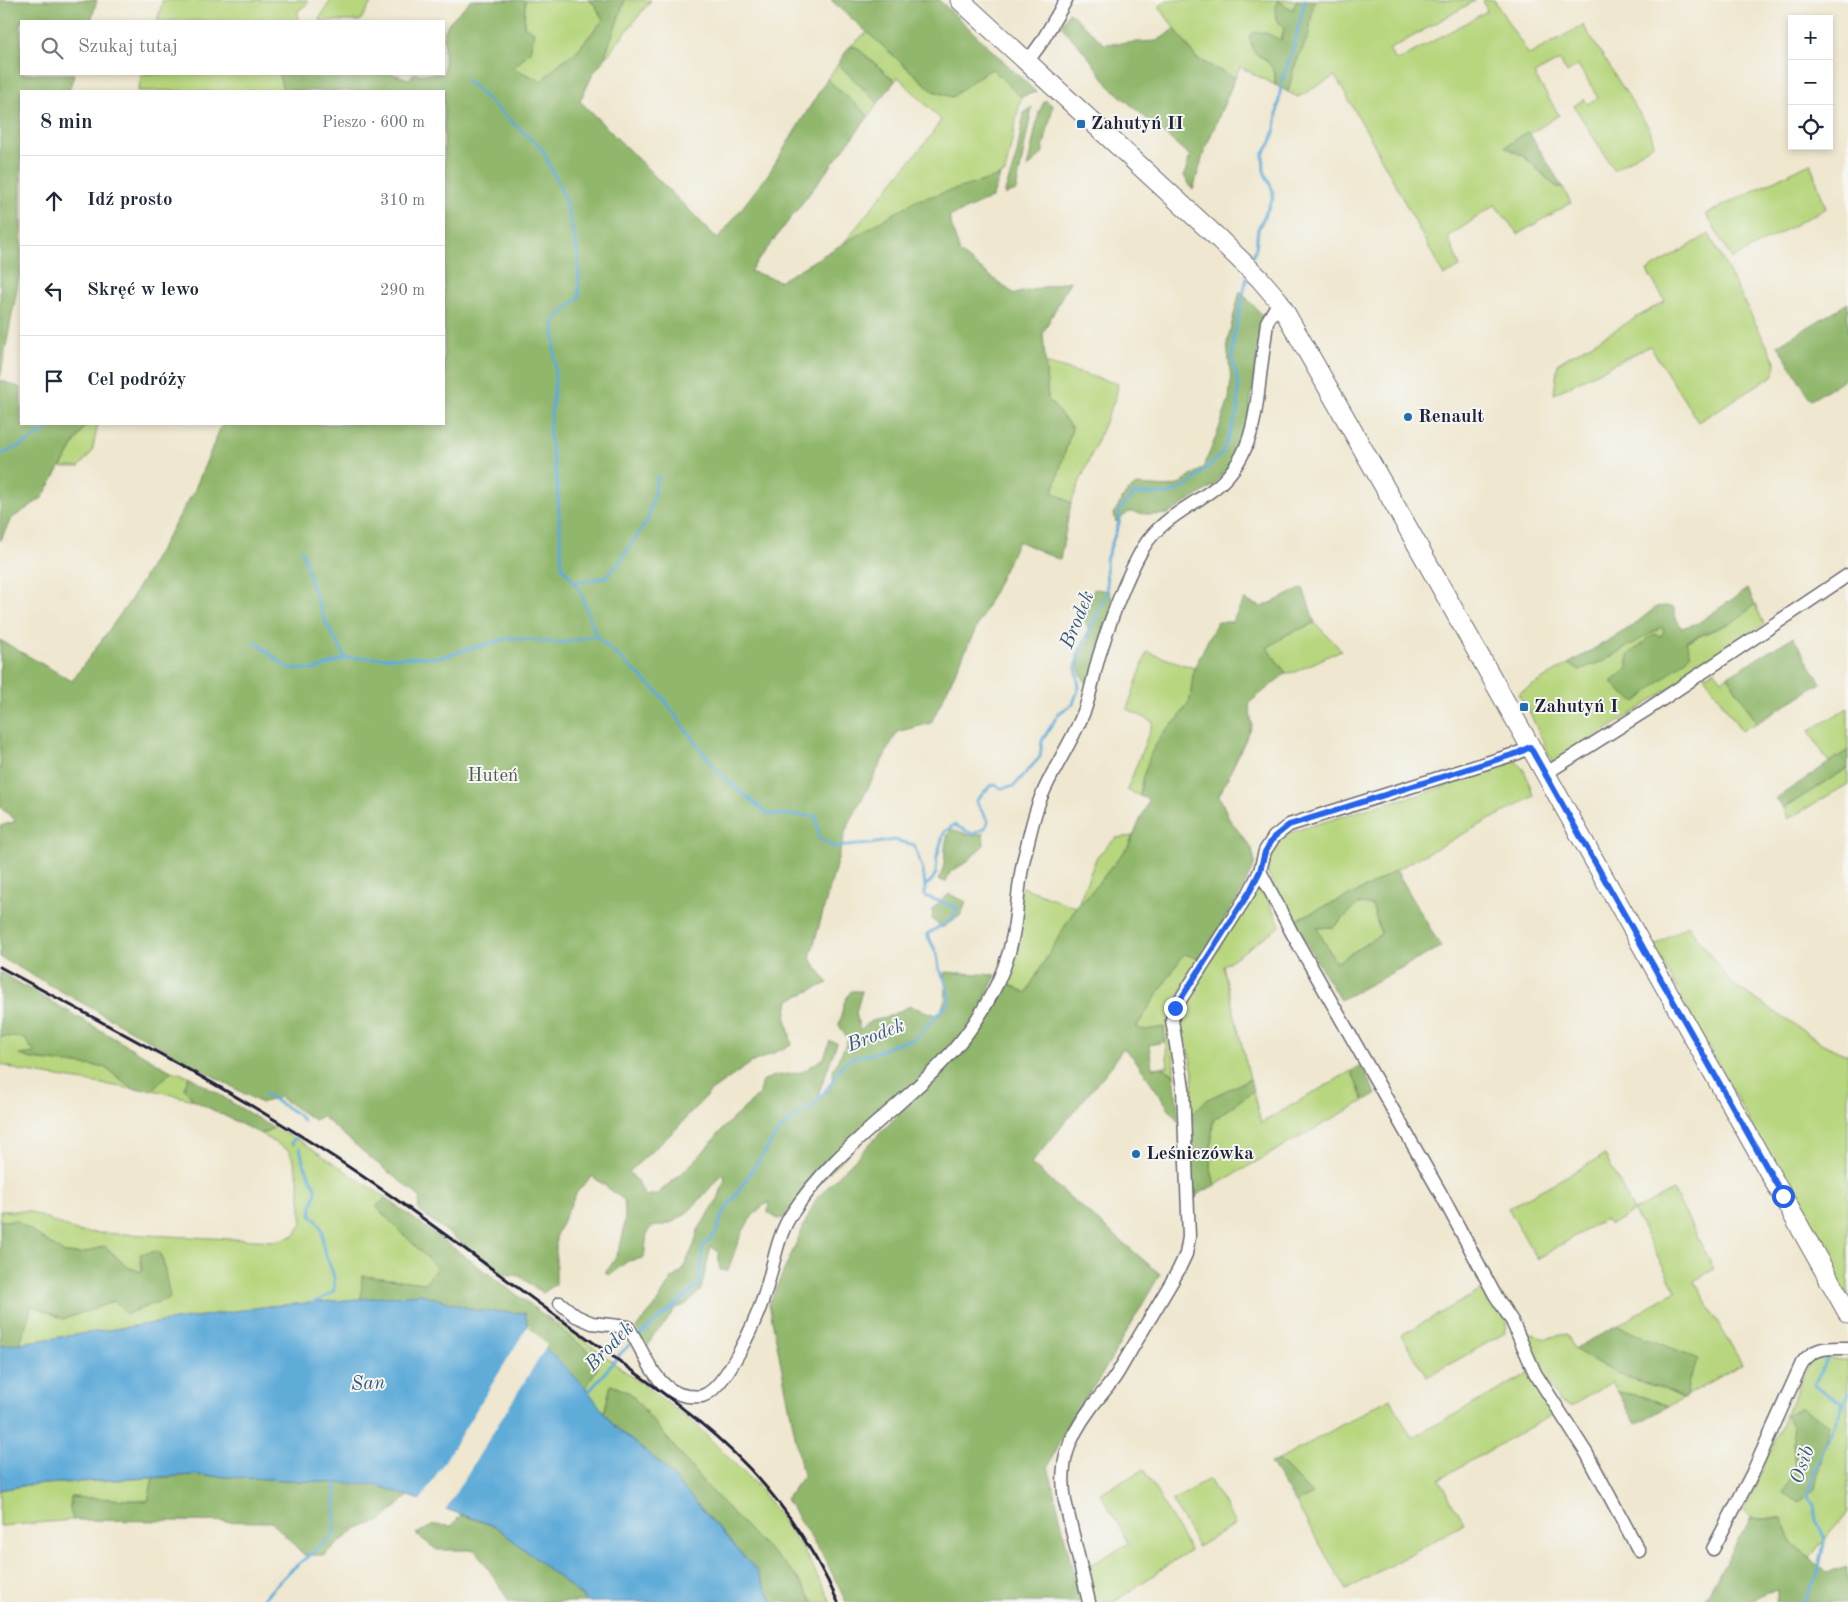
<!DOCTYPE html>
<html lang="pl">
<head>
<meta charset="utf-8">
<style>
  :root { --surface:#fff; --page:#f2f2f3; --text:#1f2937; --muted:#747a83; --line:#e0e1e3 }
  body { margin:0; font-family:"Old Standard TT",serif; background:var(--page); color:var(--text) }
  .controls { position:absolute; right:15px; top:15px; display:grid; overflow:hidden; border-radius:0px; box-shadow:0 2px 8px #0003 }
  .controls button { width:45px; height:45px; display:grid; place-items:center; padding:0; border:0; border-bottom:1px solid var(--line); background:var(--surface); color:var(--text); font:25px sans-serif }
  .stop { position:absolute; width:15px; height:15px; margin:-11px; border:4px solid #2563eb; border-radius:50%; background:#fff }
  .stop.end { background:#2563eb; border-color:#fff; box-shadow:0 1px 5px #0008 }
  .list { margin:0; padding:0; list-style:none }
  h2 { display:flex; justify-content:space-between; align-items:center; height:65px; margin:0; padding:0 20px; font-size:21px }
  h2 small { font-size:16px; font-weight:400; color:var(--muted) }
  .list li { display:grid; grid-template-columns:32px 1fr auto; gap:15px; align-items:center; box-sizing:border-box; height:90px; padding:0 20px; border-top:1px solid var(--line) }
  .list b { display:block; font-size:19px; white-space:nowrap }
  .list em { font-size:16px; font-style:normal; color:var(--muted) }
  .icon { flex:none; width:28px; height:28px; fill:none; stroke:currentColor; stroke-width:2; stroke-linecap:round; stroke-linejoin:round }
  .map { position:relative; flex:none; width:1848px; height:1602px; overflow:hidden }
  .search { position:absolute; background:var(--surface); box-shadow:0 2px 8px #0003; left:20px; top:20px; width:425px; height:55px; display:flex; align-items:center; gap:12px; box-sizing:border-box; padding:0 18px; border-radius:0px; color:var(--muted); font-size:19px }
  .panel { position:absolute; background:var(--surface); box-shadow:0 2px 8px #0003; left:20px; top:90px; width:425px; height:335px; border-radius:0px }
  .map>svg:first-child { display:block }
  .green { fill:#b7d67d; stroke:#6c7c5c; fill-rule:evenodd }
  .forest { fill:#91b76c; stroke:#5a6c54; fill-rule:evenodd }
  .water { fill:#60acd9; stroke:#41678a }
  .pier { fill:#efe7cf }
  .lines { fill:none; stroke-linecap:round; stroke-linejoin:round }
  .stream { stroke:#60acd9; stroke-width:3 }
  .street-casing { stroke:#6a676f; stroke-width:15 }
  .primary-casing { stroke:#6a676f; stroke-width:21 }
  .street { stroke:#fff; stroke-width:12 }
  .primary { stroke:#fff; stroke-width:19 }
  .rail { stroke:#22223b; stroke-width:3 }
  .route { stroke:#2563eb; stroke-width:6 }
  .poi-dot { fill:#1f6fb2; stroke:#f6f6f2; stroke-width:2 }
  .labels { text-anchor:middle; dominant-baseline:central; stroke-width:4; stroke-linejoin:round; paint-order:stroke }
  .poi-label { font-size:19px; font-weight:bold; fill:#22223b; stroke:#f6f6f2; text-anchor:start }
  .park-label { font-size:19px; fill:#4f584f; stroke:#f6f6f2 }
  .water-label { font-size:20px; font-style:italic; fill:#3b597a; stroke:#f6f6f2 }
</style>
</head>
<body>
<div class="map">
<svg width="1848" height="1602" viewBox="0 0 1848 1602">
  <rect width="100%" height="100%" fill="#f6f6f2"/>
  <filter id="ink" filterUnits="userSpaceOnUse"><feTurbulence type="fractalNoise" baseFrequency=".02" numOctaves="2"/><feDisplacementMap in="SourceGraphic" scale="10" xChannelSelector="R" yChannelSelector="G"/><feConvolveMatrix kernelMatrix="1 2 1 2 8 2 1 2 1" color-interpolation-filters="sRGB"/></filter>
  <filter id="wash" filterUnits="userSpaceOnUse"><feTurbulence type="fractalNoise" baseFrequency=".0096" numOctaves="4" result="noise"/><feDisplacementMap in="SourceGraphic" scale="20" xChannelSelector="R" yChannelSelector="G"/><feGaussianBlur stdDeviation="1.12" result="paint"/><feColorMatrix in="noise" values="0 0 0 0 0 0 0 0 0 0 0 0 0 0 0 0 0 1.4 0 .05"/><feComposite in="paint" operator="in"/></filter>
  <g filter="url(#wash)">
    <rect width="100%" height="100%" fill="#efe7cf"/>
    <g class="green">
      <polygon points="163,0 307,0 308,3 298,11 298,20 291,21 157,21"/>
      <polygon points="331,0 373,0 360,21 318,21"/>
      <polygon points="525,0 589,0 595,5 603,20 576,52 562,61 541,81 513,68 530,52 524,26"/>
      <polygon points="625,0 651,0 603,61"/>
      <path d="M1167,0H1297L1292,10L1275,17L1284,29L1280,40L1254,52C1270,63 1275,65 1275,85L1240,67L1235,78L1197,59L1159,7Z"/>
      <polygon points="1314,0 1476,0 1389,50 1397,61 1487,11 1483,0 1494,0 1529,55 1583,25 1650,130 1654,144 1614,170 1574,106 1584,99 1588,104 1598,97 1578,65 1567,73 1560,60 1534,74 1559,115 1530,134 1527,132 1505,147 1523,156 1555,186 1563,188 1571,203 1518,234 1495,205 1448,237 1460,267 1444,276 1371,139 1335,76 1298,97 1288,92 1294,68 1309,34"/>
      <polygon points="868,32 933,91 952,97 978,77 992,69 1021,97 1005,173 844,243 877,201 930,137 941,120 898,77 895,81 856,47 849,47"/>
      <polygon points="838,64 878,103 869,116 827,79"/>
      <polygon points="142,74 279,74 283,91 138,91"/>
      <polygon points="1810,163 1826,208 1732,259 1706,214"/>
      <polygon points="1709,234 1775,361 1774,375 1698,422 1650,346 1554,394 1558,363 1665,301 1647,271"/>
      <polygon points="1045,363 1118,384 1116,396 1071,503 1053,492 1072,428 1048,399"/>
      <polygon points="86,424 98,424 92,452 79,467 61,467"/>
      <polygon points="1755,604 1764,624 1633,713 1553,764 1530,713 1518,694 1568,664 1579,670 1603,661 1662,626 1664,631 1661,637 1628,655 1686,642 1737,620"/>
      <polygon points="1315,623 1341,650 1295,672 1286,673 1267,648 1288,634"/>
      <polygon points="1147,652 1194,668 1190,700 1179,718 1163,733 1142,780 1140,796 1127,790 1153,722 1127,709"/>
      <polygon points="1714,670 1722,680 1728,676 1757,723 1741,730 1704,676"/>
      <polygon points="1848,708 1848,750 1829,763 1809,731"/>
      <polygon points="1516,761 1524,770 1534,796 1396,870 1368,887 1293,921 1280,899 1267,872 1269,858 1276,843 1288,833 1386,803 1420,795"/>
      <polygon points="1848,768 1848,784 1788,819 1784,808"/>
      <polygon points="1133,836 1128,847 1087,897 1079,902 1097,856 1116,838"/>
      <polygon points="1022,887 1076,907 1026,993 1004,981"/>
      <polygon points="1259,888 1264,890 1280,926 1223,966 1250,1079 1206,1100 1191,1115 1193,1072 1187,1044 1176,1026 1177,1015 1252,894"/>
      <polygon points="1358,904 1372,905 1381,934 1336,963 1317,928 1334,927"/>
      <polygon points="1688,925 1731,983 1823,1044 1844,1054 1848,1054 1848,1299 1696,1025 1654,946"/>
      <polygon points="1184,953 1200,959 1172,1008 1174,1074 1161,1067 1168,1067 1164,1027 1145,1030 1136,1028"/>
      <polygon points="0,1036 24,1038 35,1053 21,1055 32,1059 104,1067 134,1089 21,1071 0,1064"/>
      <polygon points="171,1071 189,1076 184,1088 193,1100 153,1090"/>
      <polygon points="1351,1071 1364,1101 1215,1185 1210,1166 1213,1120 1253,1091 1261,1123"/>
      <polygon points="273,1128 292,1137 294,1139 296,1138 386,1198 376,1207 437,1268 425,1283 363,1276 361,1299 269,1306 20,1343 32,1305 64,1319 115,1301 127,1314 170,1297 142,1272 127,1267 105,1246 81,1254 64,1253 17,1221 0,1221 0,1211 28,1211 79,1232 277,1241 295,1235 302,1223 299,1183 294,1161 289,1151 261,1134"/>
      <polygon points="1605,1155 1634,1211 1673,1190 1714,1269 1694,1281 1742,1364 1686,1396 1689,1379 1698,1359 1617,1326 1676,1291 1634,1212 1610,1225 1604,1219 1537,1259 1508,1208"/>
      <polygon points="1487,1287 1508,1322 1505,1333 1427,1377 1401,1335"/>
      <polygon points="544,1315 574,1333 695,1424 760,1489 803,1549 831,1602 814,1602 793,1572 756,1538 703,1482 630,1393 611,1385 604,1413 586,1388 601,1361 555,1325"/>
      <polygon points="1527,1333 1546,1338 1567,1334 1574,1349 1617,1374 1661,1388 1683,1398 1669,1406 1641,1396 1618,1392 1612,1382 1571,1406 1559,1401 1540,1373 1523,1335"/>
      <path d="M1812,1356L1848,1361V1512L1810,1557L1793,1545L1783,1518H1751L1744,1511ZM1792,1426L1815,1489L1783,1493L1795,1470Z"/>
      <polygon points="1531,1372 1557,1412 1439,1479 1464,1524 1346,1590 1296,1503 1312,1494 1279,1460 1390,1398 1412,1438"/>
      <polygon points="1144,1470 1190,1550 1114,1602 1093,1602 1085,1568 1129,1543 1100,1493"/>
      <polygon points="153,1478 148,1501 71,1497 70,1509 73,1520 0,1526 0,1490 27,1485"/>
      <polygon points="1209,1479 1236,1524 1198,1547 1172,1501"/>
    </g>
    <g class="forest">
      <polygon points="0,0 97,0 91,21 21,21 21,74 74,74 69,91 21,91 21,267 0,378"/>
      <path d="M471,0H525L524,26L534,32L530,52L513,68L541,81L562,61L576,52L603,20L595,5L589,0H625L603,61L594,72L580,101L718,239L769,173L827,79L869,116L750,271L780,281L915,201L1000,176L992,198L949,217L960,253L1014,294L1070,281L1043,333L1048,399L1072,428L1053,492L1071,503L1060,560L1018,541L931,723L897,732L846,830L810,958L828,983L789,1000L786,1018L792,1045L751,1063L711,1091L676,1129L629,1172L637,1180L645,1196L657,1194L681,1174L702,1153L728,1123L760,1094L762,1081L774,1076L802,1072L824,1058L830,1041L837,1043L818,1095L830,1090L834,1068L848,1040L839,1025L844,1003L851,991H862L856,1013L860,1030L871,1021L885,1018L910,1006L939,1016L946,997L945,972L996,975L977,1015L953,1046L786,1217L778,1219L768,1213L769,1202C745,1215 736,1247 728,1271L720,1270L718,1252L711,1246L701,1290L685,1305L675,1308L665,1324L654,1334L648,1346L645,1347L636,1328L655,1306L672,1278L682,1271L694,1245L698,1230L718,1199L725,1179L723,1174C700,1196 686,1226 651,1227L647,1233L644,1258L628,1261L609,1275L605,1272C622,1257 627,1222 624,1200L592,1176L577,1192L556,1235V1284L543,1293L519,1276L503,1274L418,1210L420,1197L372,1159L322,1116L314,1120L279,1097L261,1103L0,957V826L16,821L0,807V640L72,681L130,601L194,491L222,424H444V91H283L279,74H393L409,79L413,74H444V33L449,22Z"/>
      <polygon points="831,0 939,0 1036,92 1021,97 992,69 978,77 952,97 933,91"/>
      <path d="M1278,0L1292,10L1297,0H1314L1309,34L1294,68L1288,92L1275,85V72L1266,60L1254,52L1249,36C1260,27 1269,35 1281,40L1284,29C1276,19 1272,12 1278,0Z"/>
      <polygon points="1069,12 1104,44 1157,41 1175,29 1197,59 1235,78 1204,152 1193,190 1184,176 1190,156 1109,86 1087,55 1061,26"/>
      <polygon points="849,47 856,47 895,81 878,103 838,64"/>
      <polygon points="1045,100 1053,106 1042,154 1027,169 1039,112"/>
      <polygon points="1032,107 1016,191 1004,195 1017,154 1024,113"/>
      <polygon points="1527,132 1530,134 1563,188 1555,186 1524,156 1505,147"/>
      <polygon points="1240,291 1263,316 1244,447 1213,486 1168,514 1157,515 1129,512 1116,522 1114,513 1126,493 1136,485 1168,487 1178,485 1203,468 1216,437 1229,400 1231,379 1227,343"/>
      <polygon points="1848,303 1848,377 1811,400 1778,345"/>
      <polygon points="0,380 21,388 21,424 86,424 42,498 11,519 0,541"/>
      <polygon points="1303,588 1315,623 1288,634 1267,648 1286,673 1249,703 1252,726 1219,796 1230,820 1252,849 1255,863 1239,896 1200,959 1184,954 1136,1027 1145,1030 1164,1027 1164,1042 1149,1045 1152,1068 1161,1067 1174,1074 1179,1123 1134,1058 1123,1048 1113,1064 1031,1164 1160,1274 1101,1376 1070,1420 1048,1466 1080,1602 846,1602 826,1561 786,1499 803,1476 769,1304 816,1199 975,1036 1004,981 1026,993 1079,902 1087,897 1128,847 1149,800 1140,796 1142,780 1151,753 1163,733 1179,718 1190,700 1194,668 1217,622 1232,622 1244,600 1262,607"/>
      <path d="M1094,589L1109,591L1114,604L1089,686C1078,673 1075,664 1084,649C1086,646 1089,642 1089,638C1090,631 1087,625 1084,619Z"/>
      <polygon points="1747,589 1755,604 1737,620 1686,641 1691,655 1636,702 1621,692 1611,682 1628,668 1628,655 1654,634 1661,636 1664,631 1662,627 1603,661 1579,670 1568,664 1631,627 1656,607 1666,606 1674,608 1675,616 1681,628 1698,623"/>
      <polygon points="1793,637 1821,683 1757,723 1728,676"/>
      <polygon points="1848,750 1848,768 1784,808 1775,799"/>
      <path d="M951,829L973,836L983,833L984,845L967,862L950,872L946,882L938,880C950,862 940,845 951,829Z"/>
      <path d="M1396,870L1441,947L1340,1000L1293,921L1368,887ZM1358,904L1372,905L1381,934L1336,963L1317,928L1334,927Z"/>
      <polygon points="949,894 966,902 961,915 942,928 932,919 933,908"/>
      <polygon points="0,972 171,1071 153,1090 134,1089 104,1067 32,1059 19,1055 35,1053 24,1038 0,1036"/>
      <polygon points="1361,1066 1376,1094 1364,1101 1351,1071"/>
      <polygon points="189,1076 273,1128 261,1134 193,1100 184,1088"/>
      <polygon points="1250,1079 1253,1091 1213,1120 1210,1166 1215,1185 1193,1197 1191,1115 1206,1100"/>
      <polygon points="386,1198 544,1315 555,1325 601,1361 586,1388 528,1330 525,1313 478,1311 421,1294 361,1299 362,1276 425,1283 437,1268 376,1207"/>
      <polygon points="0,1221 17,1221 64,1253 81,1254 105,1246 127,1267 142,1272 140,1254 158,1251 163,1260 170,1298 126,1314 115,1301 64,1319 32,1305 20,1343 0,1346"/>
      <polygon points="1617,1326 1699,1359 1689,1379 1686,1396 1683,1398 1661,1388 1617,1374 1574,1349"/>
      <polygon points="611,1385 630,1393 703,1482 756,1538 793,1572 814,1602 773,1602 756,1570 661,1464 614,1426 604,1413"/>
      <polygon points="1618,1392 1641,1396 1669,1406 1636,1424"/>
      <polygon points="1801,1407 1829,1425 1815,1489 1799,1503 1783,1493 1795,1470 1792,1426 1786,1417"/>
      <polygon points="1279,1460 1312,1494 1296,1503 1270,1463"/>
      <polygon points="194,1475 376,1485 408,1496 382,1521 357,1528 324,1555 304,1555 272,1522 73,1520 70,1509 71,1497 148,1501 153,1478"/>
      <polygon points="461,1515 495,1526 582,1596 586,1602 509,1602 492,1574 475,1550 437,1550 416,1534 434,1525 452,1526"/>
      <polygon points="1751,1518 1783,1518 1793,1545 1810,1557 1826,1573 1848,1567 1848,1602 1777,1602 1777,1590 1768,1592 1748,1602 1703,1602"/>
    </g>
    <polygon class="water" points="421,1294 478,1311 525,1313 528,1330 586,1388 614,1426 661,1464 756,1570 773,1602 586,1602 582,1596 495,1526 376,1485 194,1475 27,1485 0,1490 0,1346 269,1306"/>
    <polygon class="pier" points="529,1324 530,1328 547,1345 444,1512 419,1503"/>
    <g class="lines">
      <g class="stream">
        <polyline points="466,80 542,149 564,196 578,253 579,297 554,321 555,381 549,433 557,481 562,566 580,591 596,636 660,694 698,746 724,778 768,814 816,816 819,838 833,847 870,844 894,840 914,845 923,870 925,886"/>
        <polyline points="1282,80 1294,46 1305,0"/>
        <polyline points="1253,256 1256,248 1258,229 1273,198 1273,191 1264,171 1263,155 1271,142 1275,129 1281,85"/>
        <polyline points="0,455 25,443 56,424"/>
        <polyline points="302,550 311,583 326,623 346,658 441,657 508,638 559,643 596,636"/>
        <polyline points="574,583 606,577 618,564 648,519 658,476"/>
        <polyline points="254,641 288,668 314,670 346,658"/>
        <polyline points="265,1094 297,1114 303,1121"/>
        <polyline points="293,1144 292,1142 296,1137"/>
        <path d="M300,1148L303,1162L316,1189C316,1199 310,1204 311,1216C317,1219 318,1222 321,1227C324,1234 322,1243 324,1250C328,1263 337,1276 334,1290C333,1294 316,1301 311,1303V1305"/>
        <path d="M639,1336L699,1285L703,1246L716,1233L722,1215L778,1132L792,1119L813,1106L834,1080L841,1066L852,1058L871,1054L896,1044L915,1039L950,1001L945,980L939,969L937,954L927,934L954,918L957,908C947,902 936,901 925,896V886L932,880L936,873L937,856L944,832L954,825L973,834L985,828L988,821L976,801L990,786L995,785L1001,788L1014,786L1040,757L1042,741L1059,713L1073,704L1079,687L1076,667L1078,655L1107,592L1106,560L1119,523L1120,510L1134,494H1167L1188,486L1223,452L1238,409V382L1232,357L1234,336L1247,277"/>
        <polyline points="1828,1355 1814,1385 1844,1405"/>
        <polyline points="587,1394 620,1354 632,1342"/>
        <polyline points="260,1602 290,1571 334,1535 336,1481"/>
        <polyline points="1803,1602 1818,1572 1825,1539 1816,1520 1814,1504 1808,1498 1815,1470 1848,1393"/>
      </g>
    </g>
  </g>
  <g filter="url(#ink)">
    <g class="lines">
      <g class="street-casing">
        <g id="street">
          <polyline points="1028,61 1041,43 1066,0"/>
          <polyline points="1545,774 1645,711 1848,575"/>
          <polyline points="1260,871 1292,933 1441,1194 1495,1295 1512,1321 1535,1373 1587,1454 1639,1551"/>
          <path d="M560,1303L576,1316L592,1323L628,1327C644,1350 655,1393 688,1396C691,1396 700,1397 702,1396C726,1389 755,1322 763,1299C773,1272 775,1240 791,1215C845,1131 943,1087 989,999C1000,980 1009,957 1013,935C1018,908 1018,880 1025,854C1030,834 1034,813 1042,795C1055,765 1074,739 1085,709C1091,692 1094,673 1099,656C1109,623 1126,577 1143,548C1159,521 1186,509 1211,491C1251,462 1255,421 1260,376C1262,358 1265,340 1267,322L1274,310L1280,304"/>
          <path d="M1713,1549L1752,1474L1802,1363C1815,1346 1828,1348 1848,1348"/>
          <path d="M1089,1602L1065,1501C1059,1463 1068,1439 1090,1409C1100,1395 1112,1384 1120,1369C1139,1336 1159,1304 1178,1271L1186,1254L1189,1237L1183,1088L1172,1020L1175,1008L1250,891L1260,871L1265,851L1274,837L1289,825L1518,753L1530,747"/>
        </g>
      </g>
      <g class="primary-casing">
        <polyline id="primary" points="960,0 1218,238 1260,279 1278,300 1405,523 1848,1313"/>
      </g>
      <use href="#street" class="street"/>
      <use href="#primary" class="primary"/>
      <path class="rail" d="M0,967C104,1024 212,1079 312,1143C394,1195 470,1253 548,1310C616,1360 692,1408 750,1469C786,1508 816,1553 838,1602"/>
    </g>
  </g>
  <g class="lines" filter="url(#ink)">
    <polyline class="route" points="1175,1008 1250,891 1260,871 1265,852 1274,837 1289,825 1518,753 1530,747 1783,1196"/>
  </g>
  <g class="poi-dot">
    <rect x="1076" y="119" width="10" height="10" rx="2.5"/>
    <circle cx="1408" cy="417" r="5"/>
    <rect x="1519" y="702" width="10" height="10" rx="2.5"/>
    <circle cx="1136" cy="1154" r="5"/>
  </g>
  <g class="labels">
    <g class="poi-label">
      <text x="1091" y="124">Zahutyń II</text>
      <text x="1418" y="417">Renault</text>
      <text x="1534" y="707">Zahutyń I</text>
      <text x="1146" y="1154">Leśniczówka</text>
    </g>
    <g class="park-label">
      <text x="493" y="776">Huteń</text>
    </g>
    <g class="water-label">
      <text transform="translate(1078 620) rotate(-68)">Brodek</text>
      <text transform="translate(876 1036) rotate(-21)">Brodek</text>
      <text transform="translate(610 1347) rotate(-46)">Brodek</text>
      <text transform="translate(368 1384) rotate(-3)">San</text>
      <text transform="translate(1803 1465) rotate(-71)">Osib</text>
    </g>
  </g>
</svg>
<div class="controls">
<button>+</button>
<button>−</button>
<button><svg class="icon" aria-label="locate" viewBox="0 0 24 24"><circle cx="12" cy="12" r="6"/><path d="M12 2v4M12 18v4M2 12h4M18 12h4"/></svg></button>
</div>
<div class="stop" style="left:1783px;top:1196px"></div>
<div class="stop end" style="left:1175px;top:1008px"></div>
<div class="search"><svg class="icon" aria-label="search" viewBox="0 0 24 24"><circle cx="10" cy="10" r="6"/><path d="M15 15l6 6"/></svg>Szukaj tutaj</div>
<section class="panel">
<h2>8 min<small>Pieszo · 600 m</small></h2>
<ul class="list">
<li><svg class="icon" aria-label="ahead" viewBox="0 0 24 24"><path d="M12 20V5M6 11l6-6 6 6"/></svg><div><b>Idź prosto</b></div><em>310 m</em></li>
<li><svg class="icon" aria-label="left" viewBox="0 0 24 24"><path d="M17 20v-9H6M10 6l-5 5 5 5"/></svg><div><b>Skręć w lewo</b></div><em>290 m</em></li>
<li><svg class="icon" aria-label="arrive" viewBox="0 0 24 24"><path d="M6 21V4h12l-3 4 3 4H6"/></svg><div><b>Cel podróży</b></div></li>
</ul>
</section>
</div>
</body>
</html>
